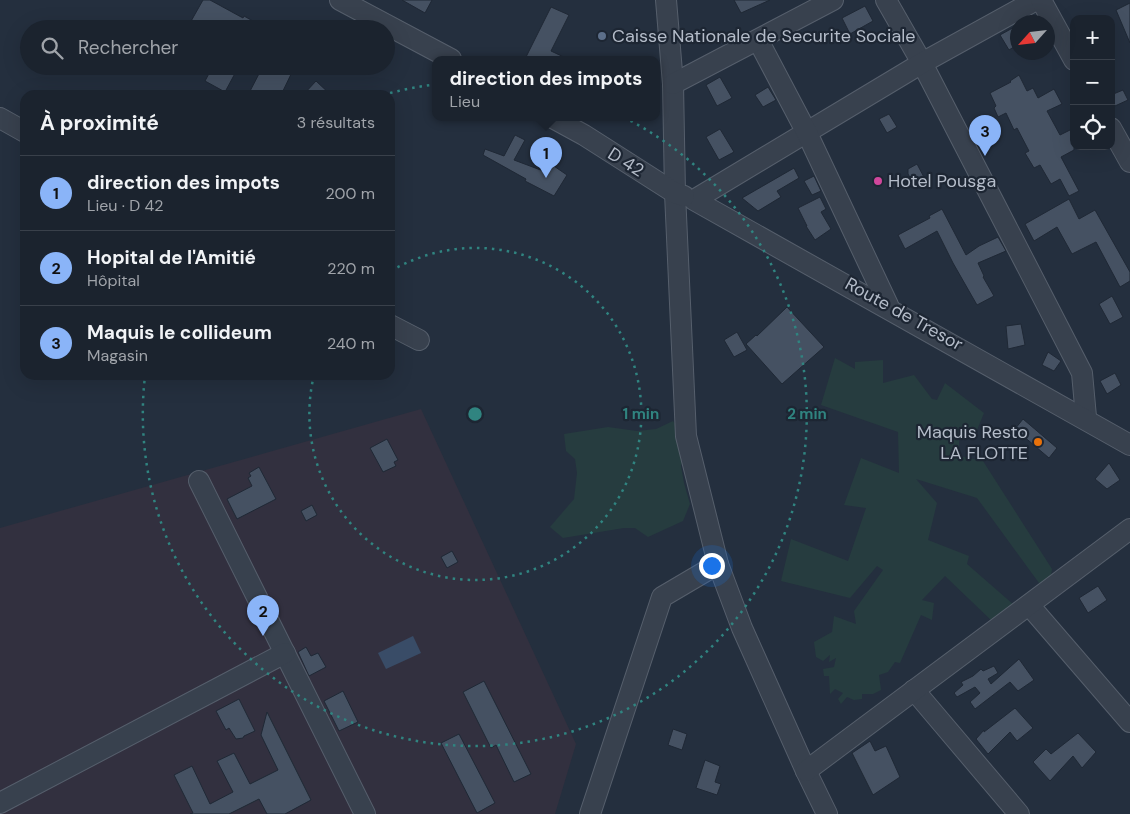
<!DOCTYPE html>
<html lang="fr">
<head>
<meta charset="utf-8">
<style>
  :root { --surface:#1b232e; --page:#242b36; --text:#f1f3f6; --muted:#a0a4aa; --line:#39404a; --accent:#8ab4f8 }
  body { margin:0; font-family:"DM Sans",sans-serif; background:var(--page); color:var(--text) }
  .controls { position:absolute; right:15px; top:15px; display:grid; overflow:hidden; border-radius:10px; box-shadow:0 5px 20px #0002 }
  .controls button { width:45px; height:45px; display:grid; place-items:center; padding:0; border:0; border-bottom:1px solid var(--line); background:var(--surface); color:var(--text); font:25px sans-serif }
  .compass { position:absolute; left:1010px; top:15px; width:45px; height:45px; border-radius:50%; background:var(--surface); box-shadow:0 5px 20px #0002; rotate:243deg }
  .you { position:absolute; left:711px; top:565px; width:18px; height:18px; margin:-12px; border:4px solid #fff; border-radius:50%; background:#1a73e8; box-shadow:0 0 0 8px #1a73e833 }
  .badge { display:grid; place-items:center; width:32px; height:32px; border-radius:50%; background:var(--accent); color:#111; font-size:16px; font-weight:700 }
  .pin { position:absolute; translate:-50% -41px; filter:drop-shadow(0 1px 2px #0008) }
  .pin::after { content:''; position:absolute; top:26px; width:18px; height:15px; background:inherit; clip-path:polygon(0 0,100% 0,50% 100%) }
  .popup { position:absolute; left:432px; top:56px; width:228px; height:65px; box-sizing:border-box; display:grid; place-content:center; border-radius:10px; background:var(--surface); filter:drop-shadow(0 1px 4px #0005); font-size:16px; white-space:nowrap; color:var(--muted) }
  .popup b { font-size:19px; color:var(--text) }
  .popup::after { content:''; position:absolute; left:50%; top:100%; margin-left:-10px; border:10px solid transparent; border-top-color:var(--surface) }
  .list { margin:0; padding:0; list-style:none }
  h2 { display:flex; justify-content:space-between; align-items:center; height:65px; margin:0; padding:0 20px; font-size:21px }
  h2 small { font-size:16px; font-weight:400; color:var(--muted) }
  .list li { display:grid; grid-template-columns:32px 1fr auto; gap:15px; align-items:center; box-sizing:border-box; height:75px; padding:0 20px; border-top:1px solid var(--line) }
  .list b { display:block; font-size:19px; white-space:nowrap }
  .list p { margin:0; font-size:16px; white-space:nowrap; color:var(--muted) }
  .list em { font-size:16px; font-style:normal; color:var(--muted) }
  .icon { flex:none; width:28px; height:28px; fill:none; stroke:currentColor; stroke-width:2; stroke-linecap:round; stroke-linejoin:round }
  .map { position:relative; flex:none; width:1130px; height:814px; overflow:hidden }
  .search { position:absolute; background:var(--surface); box-shadow:0 5px 20px #0002; left:20px; top:20px; width:375px; height:55px; display:flex; align-items:center; gap:12px; box-sizing:border-box; padding:0 18px; border-radius:28px; color:var(--muted); font-size:19px }
  .panel { position:absolute; background:var(--surface); box-shadow:0 5px 20px #0002; left:20px; top:90px; width:375px; height:290px; border-radius:15px }
  .map>svg:first-child { display:block }
  .medical { fill:#32303f }
  .green { fill:#263c3f }
  .water { fill:#394c67 }
  .building { fill:#455162; stroke:#1f2835 }
  .lines { fill:none; stroke-linecap:round; stroke-linejoin:round }
  .minor-casing { stroke:#565f6c; stroke-width:22 }
  .minor { stroke:#38414e; stroke-width:20 }
  .ring { fill:none; stroke:#308480; stroke-width:2.5; stroke-dasharray:2.5 5 }
  .service-dot { fill:#5c6f8a; stroke:#1d2633; stroke-width:2 }
  .hotel-dot { fill:#d1479c; stroke:#1d2633; stroke-width:2 }
  .food-dot { fill:#e8710a; stroke:#1d2633; stroke-width:2 }
  .labels { text-anchor:middle; dominant-baseline:central; stroke-width:4.5; stroke-linejoin:round; paint-order:stroke }
  .poi-label { font-size:18px; fill:#b4bcc9; stroke:#1d2633; text-anchor:start }
  .street-label { font-size:18px; fill:#b4bcc9; stroke:#1d2633 }
  .centre { fill:#308480; stroke:#1d2633; stroke-width:2.5 }
  .ring-label { font-size:15px; text-anchor:middle; font-weight:bold; fill:#308480; stroke:#1d2633; stroke-width:4.5; stroke-linejoin:round; paint-order:stroke }
</style>
</head>
<body>
<div class="map">
<svg width="1130" height="814" viewBox="0 0 1130 814">
  <rect width="100%" height="100%" fill="#242f3e"/>
  <polygon class="medical" points="421,409 576,744 555,814 0,814 0,528"/>
  <g class="green">
    <polygon points="835,358 855,369 855,362 883,360 883,383 914,375 932,399 937,400 945,383 984,413 975,435 959,430 959,456 983,461 1052,569 1050,582 1039,583 977,498 916,479 937,503 928,540 969,556 967,564 1014,605 993,622 945,576 922,600 934,603 932,620 921,615 900,663 895,662 888,672 879,675 881,690 873,694 862,694 862,699 854,700 847,697 841,704 838,699 843,693 835,689 830,694 829,676 824,676 823,669 834,667 836,658 829,662 830,655 823,661 816,657 814,642 832,632 834,616 856,624 854,611 883,570 877,566 850,598 781,581 791,539 848,561 866,508 844,505 861,458 899,473 898,432 821,405"/>
    <polygon points="673,421 688,441 681,466 684,483 690,504 683,521 648,537 635,528 624,528 563,538 550,527 574,499 577,473 575,459 566,451 564,434 608,427 637,431 656,429"/>
  </g>
  <polygon class="water" points="413,636 421,653 386,669 378,653"/>
  <g class="building">
    <polygon points="203,0 210,0 243,18 244,16 267,29 199,29 190,23"/>
    <polygon points="402,0 432,0 425,13"/>
    <polygon points="734,0 770,0 741,13"/>
    <polygon points="1130,3 1130,43 1116,10"/>
    <polygon points="865,6 873,21 850,34 842,18"/>
    <polygon points="551,7 569,15 551,51 568,59 525,59"/>
    <polygon points="1018,25 1017,45 1009,50 1000,35"/>
    <polygon points="213,66 239,66 225,92 205,81"/>
    <polygon points="263,66 295,66 281,95 248,95"/>
    <polygon points="1019,75 1027,91 1033,88 1038,98 1054,89 1062,104 1047,111 1060,135 1074,128 1074,150 1061,157 1079,191 1069,196 1060,179 1051,184 1040,165 1034,168 1025,153 1029,151 1017,128 1014,130 1006,113 998,117 994,108 996,106 990,93 1011,82 1010,81"/>
    <polygon points="720,77 732,98 717,106 706,85"/>
    <polygon points="316,81 331,95 303,95"/>
    <polygon points="768,87 776,100 763,107 755,95"/>
    <polygon points="1123,90 1128,100 1115,106 1111,95"/>
    <polygon points="889,114 897,127 887,133 879,119"/>
    <polygon points="720,129 734,152 719,160 706,137"/>
    <polygon points="515,135 525,140 514,160 546,172 551,164 567,175 554,196 525,181 526,179 483,155 485,149 504,156"/>
    <polygon points="917,164 925,179 914,184 908,174 908,169"/>
    <polygon points="794,168 799,178 777,191 781,197 758,211 742,198"/>
    <polygon points="814,176 821,191 812,195 804,181"/>
    <polygon points="820,197 826,209 821,212 831,229 815,240 806,226 807,226 798,208"/>
    <polygon points="1069,199 1079,219 1095,210 1130,272 1130,281 1120,287 1096,242 1072,254 1057,227 1034,241 1025,224"/>
    <polygon points="942,209 966,255 979,246 998,237 1006,251 978,263 984,276 983,277 994,296 977,305 953,263 937,231 905,249 898,235 930,218 929,216"/>
    <polygon points="1112,296 1123,317 1110,324 1099,304"/>
    <polygon points="787,307 824,347 782,384 746,344 756,335 757,336"/>
    <polygon points="1021,324 1025,345 1008,349 1006,326"/>
    <polygon points="737,332 747,350 734,357 724,340"/>
    <polygon points="1048,352 1061,361 1054,371 1042,365"/>
    <polygon points="1115,373 1121,385 1107,394 1100,381"/>
    <polygon points="1023,419 1057,448 1049,458 1015,429"/>
    <polygon points="387,439 398,460 394,462 396,466 383,472 370,448"/>
    <polygon points="1109,463 1120,480 1107,489 1095,479"/>
    <polygon points="259,467 276,499 237,519 227,499 252,486 248,478 251,476 249,473"/>
    <polygon points="312,505 317,515 306,521 301,511"/>
    <polygon points="452,551 458,562 447,568 441,557"/>
    <polygon points="1098,586 1107,600 1088,613 1079,598"/>
    <polygon points="306,647 311,656 318,653 326,667 309,676 298,652"/>
    <polygon points="1019,659 1034,680 1018,691 1010,682 975,709 970,702 980,693 975,687 957,697 954,693 963,685 961,682 973,676 981,669 983,671 994,666 998,673 988,679 991,684"/>
    <polygon points="484,681 531,774 514,782 496,745 491,748 463,692"/>
    <polygon points="343,691 358,722 339,731 324,701"/>
    <polygon points="239,699 255,731 244,736 243,738 236,739 229,728 226,730 216,711"/>
    <polygon points="1015,708 1033,728 1017,741 1010,732 988,754 976,739 984,730 984,732"/>
    <polygon points="267,712 311,800 285,814 267,814 259,799 229,814 190,814 193,813 174,775 192,766 210,804 233,792 217,761 234,753 250,784 278,770 261,735"/>
    <polygon points="673,729 687,734 682,750 668,745"/>
    <polygon points="1078,733 1096,752 1082,768 1073,756 1050,781 1033,762 1046,749 1051,754"/>
    <polygon points="459,734 495,803 477,813 441,743"/>
    <polygon points="870,741 875,751 886,746 900,777 873,795 852,753"/>
    <polygon points="705,760 720,766 715,782 721,784 717,795 696,788"/>
  </g>
  <g class="lines">
    <g class="minor-casing">
      <g id="minor">
        <polyline points="340,0 451,59"/>
        <polyline points="666,0 673,84 675,193 686,436 718,564 742,628 806,771 827,814"/>
        <polyline points="886,0 922,63 1082,373 1086,417"/>
        <polyline points="1036,0 922,63 694,200 1130,445"/>
        <polyline points="1041,0 1074,60"/>
        <polyline points="758,40 807,133 888,305"/>
        <polyline points="673,84 833,0"/>
        <polyline points="551,117 584,135 675,193 684,196"/>
        <polyline points="0,118 25,132"/>
        <polyline points="1111,128 1130,162"/>
        <polyline points="390,325 419,340"/>
        <polyline points="199,481 365,814"/>
        <polyline points="1029,605 1130,722"/>
        <polyline points="914,690 1019,814"/>
        <polyline points="806,771 1130,529"/>
        <polyline points="0,803 285,653"/>
        <polyline points="590,814 662,597 718,564"/>
      </g>
    </g>
    <use href="#minor" class="minor"/>
  </g>
  <g class="ring">
    <path d="M391 271A166 166 0 1 1 314 375"/>
    <path d="M383 95A332 332 0 1 1 145 376"/>
  </g>
  <circle class="service-dot" cx="602" cy="36" r="5"/>
  <circle class="hotel-dot" cx="878" cy="181" r="5"/>
  <circle class="food-dot" cx="1038" cy="442" r="5"/>
  <g class="labels">
    <g class="poi-label">
      <text x="612" y="36">Caisse Nationale de Securite Sociale</text>
      <text x="888" y="181">Hotel Pousga</text>
      <text x="1028" y="432" text-anchor="end">Maquis Resto<tspan x="1028" dy="21">LA FLOTTE</tspan></text>
    </g>
    <g class="street-label">
      <text transform="translate(626 162) rotate(32)">D 42</text>
      <text transform="translate(904 314) rotate(29)">Route de Tresor</text>
    </g>
  </g>
  <circle cx="475" cy="414" r="8" class="centre"/>
  <g class="ring-label">
    <text x="641" y="419">1 min</text>
    <text x="807" y="419">2 min</text>
  </g>
</svg>
<div class="controls">
<button>+</button>
<button>−</button>
<button><svg class="icon" aria-label="locate" viewBox="0 0 24 24"><circle cx="12" cy="12" r="6"/><path d="M12 2v4M12 18v4M2 12h4M18 12h4"/></svg></button>
</div>
<svg class="compass" viewBox="-18 -18 36 36"><path d="M0-13l5 13h-10z" fill="#e53935"/><path d="M0 13l5-13h-10z" fill="#a0a4aa"/></svg>
<div class="you"></div>
<div class="pin badge" style="left:546px;top:178px">1</div>
<div class="popup"><b>direction des impots</b>Lieu</div>
<div class="pin badge" style="left:263px;top:636px">2</div>
<div class="pin badge" style="left:985px;top:156px">3</div>
<div class="search"><svg class="icon" aria-label="search" viewBox="0 0 24 24"><circle cx="10" cy="10" r="6"/><path d="M15 15l6 6"/></svg>Rechercher</div>
<section class="panel">
<h2>À proximité<small>3 résultats</small></h2>
<ul class="list">
<li><span class="badge">1</span><div><b>direction des impots</b><p>Lieu · D 42</p></div><em>200 m</em></li>
<li><span class="badge">2</span><div><b>Hopital de l'Amitié</b><p>Hôpital</p></div><em>220 m</em></li>
<li><span class="badge">3</span><div><b>Maquis le collideum</b><p>Magasin</p></div><em>240 m</em></li>
</ul>
</section>
</div>
</body>
</html>
